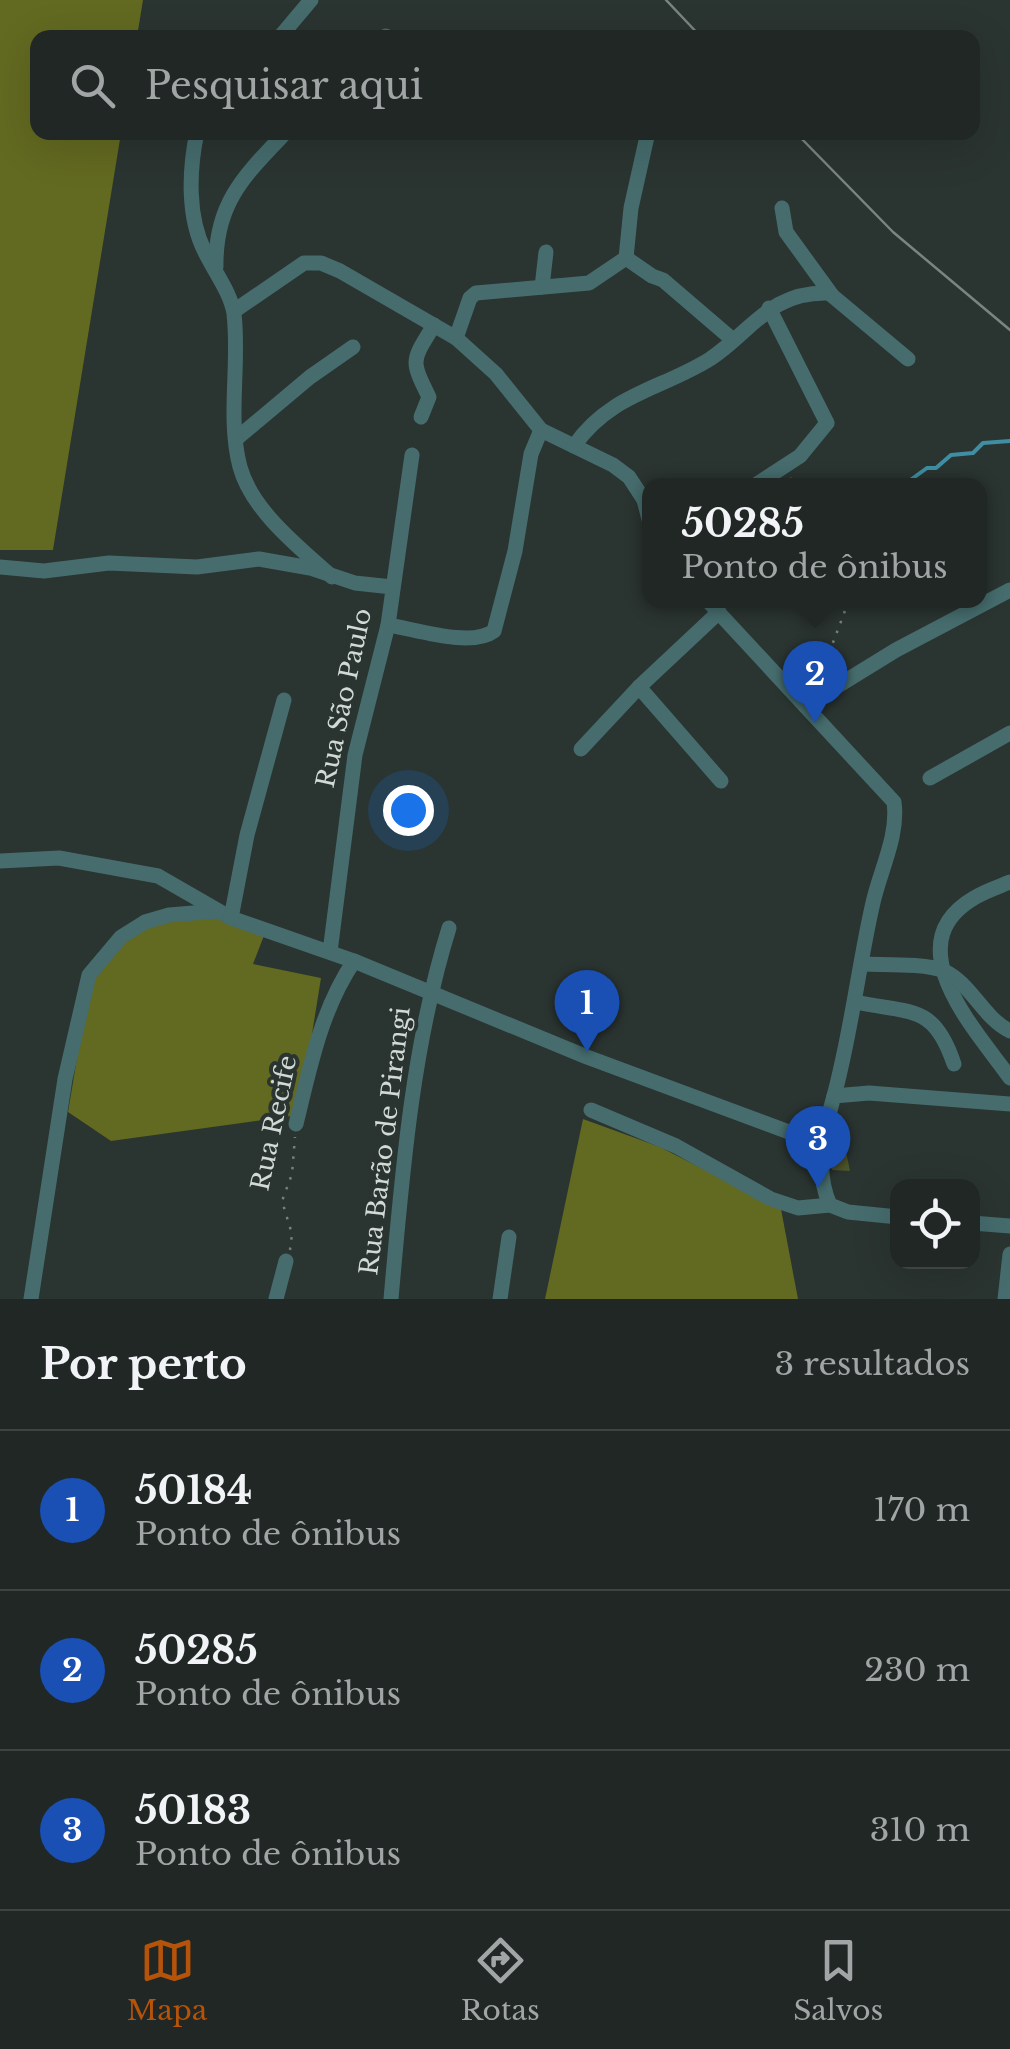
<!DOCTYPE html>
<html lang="pt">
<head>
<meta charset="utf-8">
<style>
  :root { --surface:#202724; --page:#2d3331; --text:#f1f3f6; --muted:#a2a5a6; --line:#3d4441; --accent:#b45309 }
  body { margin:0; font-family:"Libre Baskerville",serif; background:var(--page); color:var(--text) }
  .controls { position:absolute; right:30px; bottom:30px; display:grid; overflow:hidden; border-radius:20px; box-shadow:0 10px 40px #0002 }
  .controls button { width:90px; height:90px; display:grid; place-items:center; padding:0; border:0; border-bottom:2px solid var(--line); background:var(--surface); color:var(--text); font:50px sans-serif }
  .you { position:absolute; left:408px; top:810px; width:35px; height:35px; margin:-25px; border:8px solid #fff; border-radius:50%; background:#1a73e8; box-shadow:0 0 0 15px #1a73e833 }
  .badge { display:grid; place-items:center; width:65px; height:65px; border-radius:50%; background:var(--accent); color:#fff; font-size:32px; font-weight:700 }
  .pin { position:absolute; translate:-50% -82px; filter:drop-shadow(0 2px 5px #0008) }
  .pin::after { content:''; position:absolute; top:52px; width:35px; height:30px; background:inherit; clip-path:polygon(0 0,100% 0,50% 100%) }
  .popup { position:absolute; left:642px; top:478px; width:345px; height:130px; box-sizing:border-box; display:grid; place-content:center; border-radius:20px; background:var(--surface); filter:drop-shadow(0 2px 8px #0005); font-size:32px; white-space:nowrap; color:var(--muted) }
  .popup b { font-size:38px; color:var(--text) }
  .popup::after { content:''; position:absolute; left:50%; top:100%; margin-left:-20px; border:20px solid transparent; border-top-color:var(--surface) }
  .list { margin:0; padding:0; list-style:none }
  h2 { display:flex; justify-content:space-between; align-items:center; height:130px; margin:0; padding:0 40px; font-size:42px }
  h2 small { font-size:32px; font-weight:400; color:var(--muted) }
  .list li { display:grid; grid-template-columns:65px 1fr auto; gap:30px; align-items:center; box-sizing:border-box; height:160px; padding:0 40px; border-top:2px solid var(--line) }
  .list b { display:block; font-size:38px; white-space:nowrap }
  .list p { margin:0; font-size:32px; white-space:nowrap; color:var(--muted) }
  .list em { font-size:32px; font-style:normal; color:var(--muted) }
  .icon { flex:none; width:55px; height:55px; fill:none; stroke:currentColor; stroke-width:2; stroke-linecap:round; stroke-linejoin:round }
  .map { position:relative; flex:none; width:1010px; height:1299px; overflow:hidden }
  .search { position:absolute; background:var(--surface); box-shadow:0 10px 40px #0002; left:30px; right:30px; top:30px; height:110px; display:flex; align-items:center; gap:25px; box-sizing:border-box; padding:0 35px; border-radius:20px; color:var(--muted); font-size:38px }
  .sheet { height:610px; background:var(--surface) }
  nav { display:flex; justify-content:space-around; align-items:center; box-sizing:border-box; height:140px; border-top:2px solid var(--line); background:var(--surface); font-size:28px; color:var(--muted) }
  nav a { display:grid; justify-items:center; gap:5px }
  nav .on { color:var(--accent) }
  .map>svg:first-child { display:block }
  .green { fill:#4f552a }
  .forest { fill:#626920 }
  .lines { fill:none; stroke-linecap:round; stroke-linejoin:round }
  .stream { stroke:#3f8ea4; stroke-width:4 }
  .path { stroke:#77807c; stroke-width:2.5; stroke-dasharray:2.5 8; stroke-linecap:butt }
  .minor { stroke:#466c6d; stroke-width:15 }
  .tram { stroke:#7b8480; stroke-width:2.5 }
  .labels { text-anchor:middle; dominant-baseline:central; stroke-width:8; stroke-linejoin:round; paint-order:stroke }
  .street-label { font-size:25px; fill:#d2d9d6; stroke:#2a3430 }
</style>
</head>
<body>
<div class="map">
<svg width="1010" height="1299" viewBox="0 0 1010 1299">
  <rect width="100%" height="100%" fill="#2a3430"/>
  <polygon class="green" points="845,1147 850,1171 832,1170 826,1151"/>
  <g class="forest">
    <polygon points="0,0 143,0 137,37 38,38 38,132 121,133 53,550 0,550"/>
    <polygon points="213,915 265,933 253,964 321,978 299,1115 111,1141 68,1112 91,974 123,936 176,919"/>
    <polygon points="583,1119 660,1147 781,1209 798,1299 545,1299"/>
  </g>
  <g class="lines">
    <polyline class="stream" points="902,486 927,468 936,468 951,455 973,453 983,443 1010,441"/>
    <g class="path">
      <polyline points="790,478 795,486"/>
      <polyline points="802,685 831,648 849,600"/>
      <polyline points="290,1250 292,1234 282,1201 292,1174 295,1137"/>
    </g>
    <g class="minor">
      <polyline points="279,38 311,0"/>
      <polyline points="383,38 386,36"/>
      <path d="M197,132C189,170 187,217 205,252C214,271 231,293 234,314C240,364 227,418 240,467C252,511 300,548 332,577"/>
      <polyline points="782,208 786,232 831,294"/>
      <polyline points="626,258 652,276 663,280 733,340"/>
      <path d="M216,267C215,203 244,176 286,132"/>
      <polyline points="542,287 546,252"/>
      <polyline points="234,311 304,263 321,263 340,271 456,338 496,374 541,430 613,465 629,477 644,500 650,523"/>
      <polyline points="456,338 470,298 476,293 589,283 626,258 631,208 648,132"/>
      <path d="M421,417L429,397C410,359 412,361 434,325"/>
      <polyline points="236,439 310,377 353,347"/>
      <path d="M574,446C610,394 660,390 710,359C752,331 770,291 829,293L908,359"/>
      <polyline points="754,486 800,456 827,423 769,308"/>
      <polyline points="0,567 44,571 109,563 197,567 259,559 310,568 355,583 392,587"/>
      <path d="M707,600L894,802C899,837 879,872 872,907C858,970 851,1033 834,1096"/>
      <path d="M388,625C415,629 471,648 494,631L515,551L531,454L541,430"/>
      <polyline points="639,687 721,781"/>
      <polyline points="805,706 896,650 1010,590"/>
      <polyline points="581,749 639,687 719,612"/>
      <polyline points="930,778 1010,733"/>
      <polyline points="0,861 59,858 158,876 231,918 354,961 587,1057 821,1144"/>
      <path d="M1010,882C998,887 985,891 974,898C894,945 977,1031 1010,1078"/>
      <polyline points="231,918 247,835 284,700"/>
      <polyline points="330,952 355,755 388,625 412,455"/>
      <path d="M863,964C884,965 926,963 944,971C971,983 983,1018 1010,1031"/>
      <path d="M856,1002C912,1014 934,1004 954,1064"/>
      <polyline points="591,1110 676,1146 771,1199 798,1208 830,1205 848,1212 898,1217"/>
      <path d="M296,1124C310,1067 321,1010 354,961"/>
      <path d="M830,1205C814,1170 824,1131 834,1096L869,1093L1010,1104"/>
      <polyline points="972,1223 1010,1226"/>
      <polyline points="31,1299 65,1079 89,975 121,937 145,922 169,915 218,911"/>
      <polyline points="276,1299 286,1261"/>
      <path d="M391,1299C402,1175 412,1047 449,928"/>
      <polyline points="500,1299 509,1237"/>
      <polyline points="1005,1299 1010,1254"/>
    </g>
    <g class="tram">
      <polyline points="666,0 702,38"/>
      <polyline points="795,132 893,232 1010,330"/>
    </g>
  </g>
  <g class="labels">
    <g class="street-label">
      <text transform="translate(344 698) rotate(-78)">Rua São Paulo</text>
      <text transform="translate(274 1123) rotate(-78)">Rua Recife</text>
      <text transform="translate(385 1141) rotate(-83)">Rua Barão de Pirangi</text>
    </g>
  </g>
</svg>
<div class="controls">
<button><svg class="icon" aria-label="locate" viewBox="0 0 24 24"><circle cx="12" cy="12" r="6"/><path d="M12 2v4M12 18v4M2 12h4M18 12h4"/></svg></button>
</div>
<div class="you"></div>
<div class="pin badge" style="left:587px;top:1052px;background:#1a4fb4">1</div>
<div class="pin badge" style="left:815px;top:723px;background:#1a4fb4">2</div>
<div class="popup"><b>50285</b>Ponto de ônibus</div>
<div class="pin badge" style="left:818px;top:1188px;background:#1a4fb4">3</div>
<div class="search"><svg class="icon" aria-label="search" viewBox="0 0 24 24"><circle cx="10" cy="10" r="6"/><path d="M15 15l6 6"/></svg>Pesquisar aqui</div>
</div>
<section class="sheet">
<h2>Por perto<small>3 resultados</small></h2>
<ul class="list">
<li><span class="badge" style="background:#1a4fb4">1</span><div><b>50184</b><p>Ponto de ônibus</p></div><em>170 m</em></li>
<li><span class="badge" style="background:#1a4fb4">2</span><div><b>50285</b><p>Ponto de ônibus</p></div><em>230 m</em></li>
<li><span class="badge" style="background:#1a4fb4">3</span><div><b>50183</b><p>Ponto de ônibus</p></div><em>310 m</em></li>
</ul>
</section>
<nav>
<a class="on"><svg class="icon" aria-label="map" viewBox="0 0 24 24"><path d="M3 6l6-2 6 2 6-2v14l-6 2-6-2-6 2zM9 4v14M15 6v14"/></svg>Mapa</a>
<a><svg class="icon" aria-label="directions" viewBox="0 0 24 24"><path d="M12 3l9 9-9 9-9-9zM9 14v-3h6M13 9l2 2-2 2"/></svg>Rotas</a>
<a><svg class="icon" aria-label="saved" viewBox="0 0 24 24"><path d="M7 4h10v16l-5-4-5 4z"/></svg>Salvos</a>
</nav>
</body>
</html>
